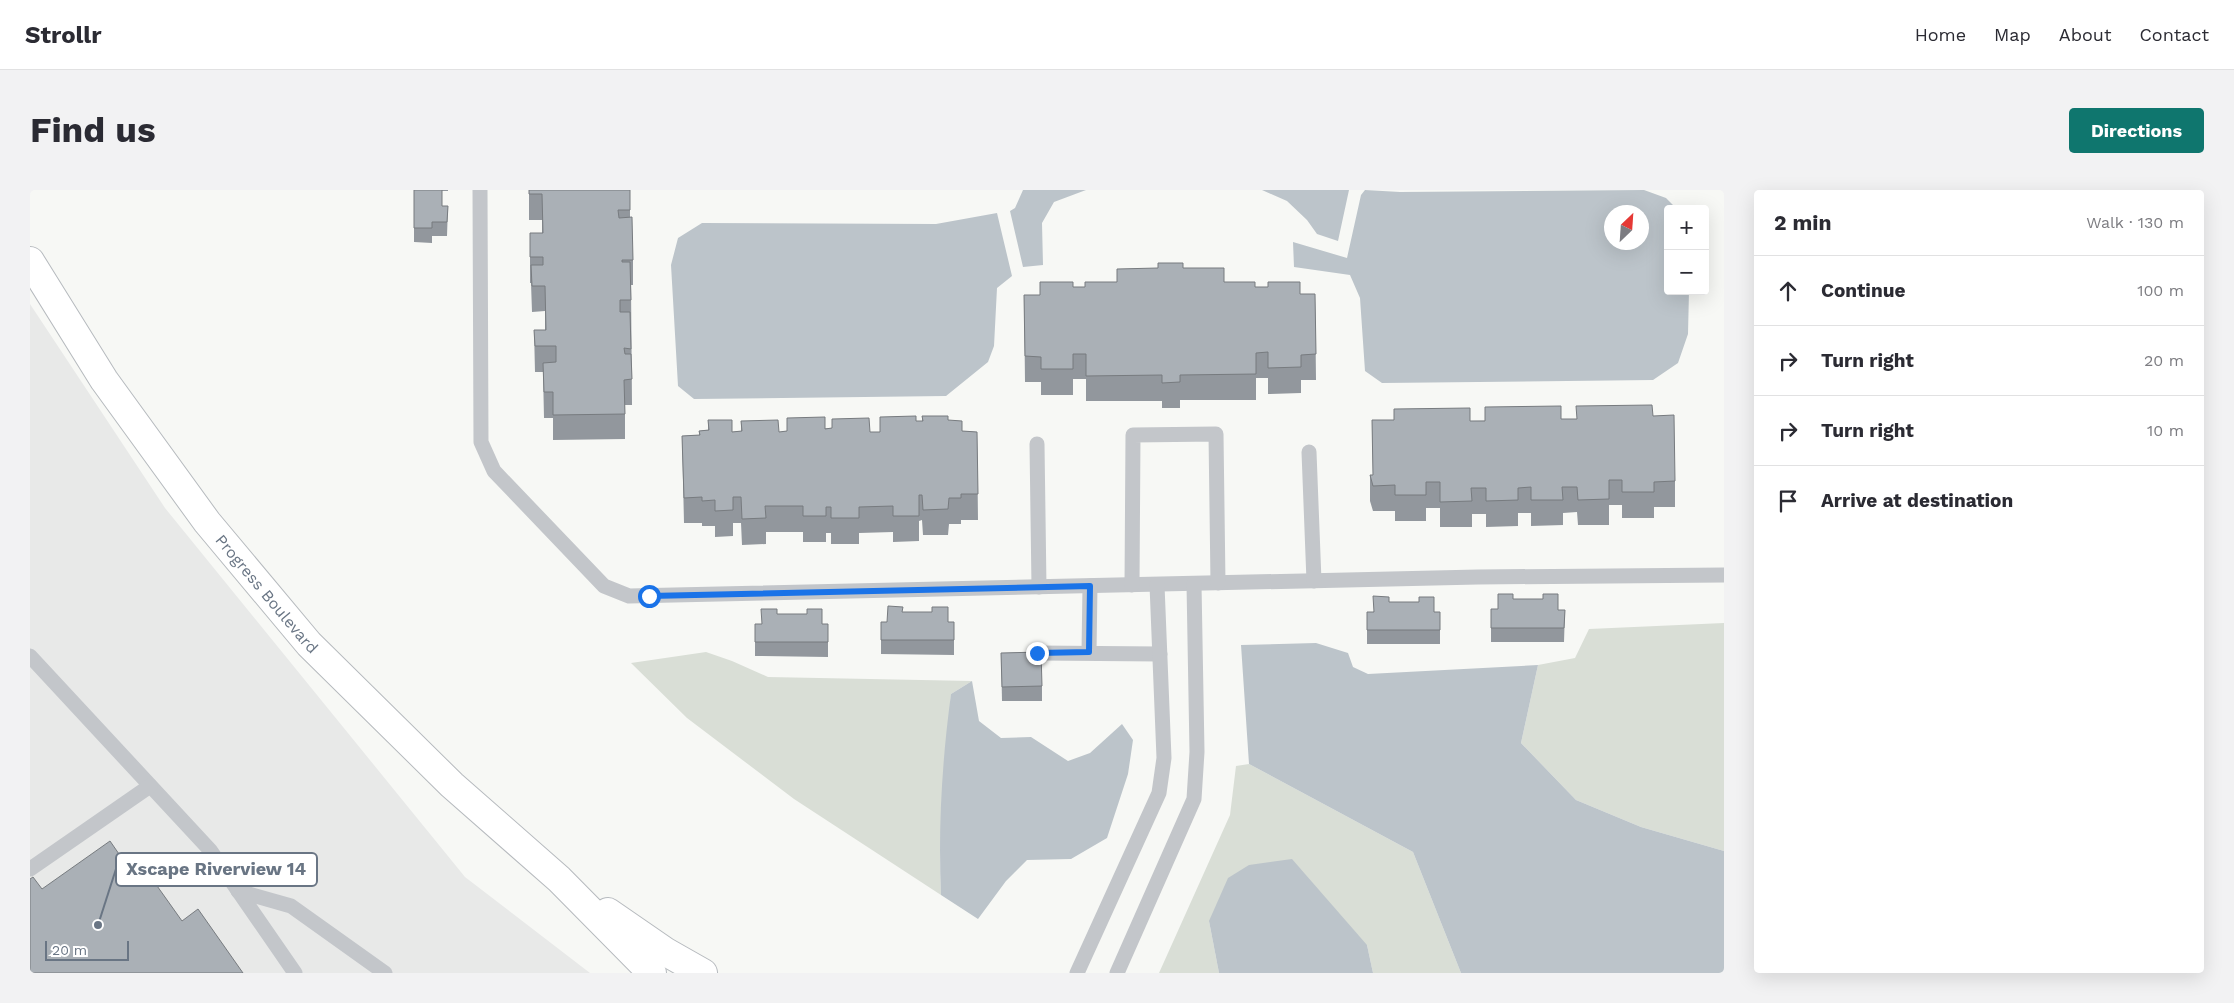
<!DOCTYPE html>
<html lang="en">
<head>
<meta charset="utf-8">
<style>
  :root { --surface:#fff; --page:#f2f2f3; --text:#2b2b33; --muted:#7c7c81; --line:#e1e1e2; --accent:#0f766e }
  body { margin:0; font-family:"Work Sans",sans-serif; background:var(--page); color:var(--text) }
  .controls { position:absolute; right:15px; top:15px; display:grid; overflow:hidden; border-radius:5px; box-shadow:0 5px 20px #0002 }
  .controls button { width:45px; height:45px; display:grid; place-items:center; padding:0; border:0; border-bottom:1px solid var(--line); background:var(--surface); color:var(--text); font:25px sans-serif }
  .compass { position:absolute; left:1574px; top:15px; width:45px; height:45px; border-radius:50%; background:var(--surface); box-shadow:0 5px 20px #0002; rotate:25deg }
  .scale { position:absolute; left:15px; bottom:12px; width:84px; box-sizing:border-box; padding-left:5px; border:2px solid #697584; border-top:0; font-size:14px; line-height:18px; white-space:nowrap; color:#697584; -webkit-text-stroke:4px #fff; paint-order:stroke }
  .stop { position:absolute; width:15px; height:15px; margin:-11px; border:4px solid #1a73e8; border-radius:50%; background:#fff }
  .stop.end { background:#1a73e8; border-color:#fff; box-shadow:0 1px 5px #0008 }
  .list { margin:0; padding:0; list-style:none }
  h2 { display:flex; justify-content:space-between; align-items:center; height:65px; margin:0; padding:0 20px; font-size:21px }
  h2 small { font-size:16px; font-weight:400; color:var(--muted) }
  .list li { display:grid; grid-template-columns:32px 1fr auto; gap:15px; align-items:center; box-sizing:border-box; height:70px; padding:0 20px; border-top:1px solid var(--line) }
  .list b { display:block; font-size:19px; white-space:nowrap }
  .list em { font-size:16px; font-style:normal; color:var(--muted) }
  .icon { flex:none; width:28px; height:28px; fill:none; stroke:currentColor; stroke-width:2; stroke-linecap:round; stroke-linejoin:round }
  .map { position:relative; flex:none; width:1694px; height:783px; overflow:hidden; border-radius:5px }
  header { display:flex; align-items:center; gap:30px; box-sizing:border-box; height:70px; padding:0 25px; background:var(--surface); border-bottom:1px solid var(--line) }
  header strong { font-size:24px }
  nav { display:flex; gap:28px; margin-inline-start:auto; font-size:18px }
  .intro { display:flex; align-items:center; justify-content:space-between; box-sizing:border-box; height:120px; padding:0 30px }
  h1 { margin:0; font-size:35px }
  .button { padding:12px 22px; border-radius:5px; background:var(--accent); color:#fff; font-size:18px; font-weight:700 }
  main { display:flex; gap:30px; padding:0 30px }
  aside { flex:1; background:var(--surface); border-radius:5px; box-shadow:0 5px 20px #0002 }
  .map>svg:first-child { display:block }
  .built { fill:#e8e9e8 }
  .green { fill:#d9ded6 }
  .water { fill:#bcc4ca; fill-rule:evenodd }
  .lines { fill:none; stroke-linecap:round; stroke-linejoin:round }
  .secondary-casing { stroke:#b6babe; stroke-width:30 }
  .service { stroke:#c3c6ca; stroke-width:15 }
  .secondary { stroke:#fff; stroke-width:28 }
  .wall { fill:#92979d }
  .building { fill:#aab0b6; stroke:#777b7f }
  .route { stroke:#1a73e8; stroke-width:6 }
  .labels { text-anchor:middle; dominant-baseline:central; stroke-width:5; stroke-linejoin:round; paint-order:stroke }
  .street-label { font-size:16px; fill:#697584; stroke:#fff }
  .leader { fill:none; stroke:#697584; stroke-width:2 }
  .callout-dot { fill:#697584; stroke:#fff; stroke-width:2 }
  .callout { fill:#fff; stroke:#697584; stroke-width:2 }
  .callout-label { font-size:18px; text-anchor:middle; font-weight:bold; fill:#697584 }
</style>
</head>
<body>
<header>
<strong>Strollr</strong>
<nav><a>Home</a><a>Map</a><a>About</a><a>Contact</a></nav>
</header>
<div class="intro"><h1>Find us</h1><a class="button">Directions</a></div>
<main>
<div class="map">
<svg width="1694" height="783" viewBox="0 0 1694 783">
  <rect width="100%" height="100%" fill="#f7f8f5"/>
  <polygon class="built" points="0,114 135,318 435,687 560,783 0,783"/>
  <g class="green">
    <polygon points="1694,433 1694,661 1611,637 1546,610 1491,553 1508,475 1545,468 1559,439"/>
    <polygon points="676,462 702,471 738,487 942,491 921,504 910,668 911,705 764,609 657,528 601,473"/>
    <polygon points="1219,574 1383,662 1431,783 1343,783 1337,755 1179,731 1189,783 1129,783 1200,625 1206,576"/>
  </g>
  <g class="water">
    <polygon points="993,0 1056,0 1024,12 1012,33 1013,75 993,77 980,21 985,18"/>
    <polygon points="1232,0 1319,0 1308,51 1287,44 1277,30 1257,11"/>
    <path d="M1335,0L1370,2L1614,0L1636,8L1647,19H1638V101H1659L1658,144L1648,173L1623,190L1352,193L1335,181L1330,108L1320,85L1264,77L1263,52L1317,68L1331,5ZM1582,22H1612V52H1582Z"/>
    <polygon points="967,23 982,86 967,98 964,156 958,172 916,206 664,209 648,196 641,75 648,48 672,33 906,34"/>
    <polygon points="1286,453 1318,463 1323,477 1338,484 1508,475 1491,553 1546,610 1611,637 1694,661 1694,783 1431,783 1383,662 1219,574 1211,455"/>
    <path d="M942,491L949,531L971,548L1001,547L1038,571L1060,563L1092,534L1103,550L1098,584L1077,648L1041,669L997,670L976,691L948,729L911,705C908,638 912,571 921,504Z"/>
    <polygon points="1262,669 1337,755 1343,783 1189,783 1179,731 1198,688 1219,675"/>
  </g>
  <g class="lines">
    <g class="secondary-casing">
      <g id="secondary">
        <path id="s1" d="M0,71L74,190L177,332L279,454L422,595L529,689L622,783"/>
        <polyline points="578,722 636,762 673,783"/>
      </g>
    </g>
    <g class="service">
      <polyline points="450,0 451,252 464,281 574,396 599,406 1448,387 1694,385"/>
      <polyline points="1007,254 1009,397"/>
      <polyline points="1279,262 1284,391"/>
      <polyline points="1102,395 1103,245 1186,244 1188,393"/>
      <polyline points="1059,462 1060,396"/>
      <polyline points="1007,463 1130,464"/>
      <polyline points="0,466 180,660 265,783"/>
      <polyline points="0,679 120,596"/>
      <polyline points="208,701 261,716 355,783"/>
      <polyline points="1047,783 1129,603 1134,568 1127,395"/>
      <polyline points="1087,783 1164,609 1167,562 1164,394"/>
    </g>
    <use href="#secondary" class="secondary"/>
  </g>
  <g class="wall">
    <polygon points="384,0 418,0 418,1 412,1 412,16 418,16 417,46 402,46 402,53 384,52"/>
    <polygon points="499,0 600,0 600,27 603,70 603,95 601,95 602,215 595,215 595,249 523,250 523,228 514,228 513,182 505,182 504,140 515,140 515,121 502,122 501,93 500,93 500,43 512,43 512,30 499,30"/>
    <polygon points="1128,78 1153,78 1194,92 1270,104 1285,104 1286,190 1271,190 1271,203 1238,204 1238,188 1226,188 1226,210 1150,210 1150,218 1132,218 1132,211 1056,211 1056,189 1043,189 1043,205 1011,205 1011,192 995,192 994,105 1010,105 1043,97 1055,97 1087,92"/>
    <polygon points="892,226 918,230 932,241 947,242 948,330 931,330 931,334 919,334 918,345 893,345 892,330 889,331 889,351 863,352 863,342 829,343 829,354 801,354 801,343 796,343 796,352 773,352 773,342 736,342 736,354 712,355 711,333 703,333 703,346 685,347 685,336 672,336 672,333 654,333 652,246 669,245 669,241 678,240 678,230 702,242 711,241 711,231 749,242 802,238 802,229 840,242 850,242 850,227 886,231 892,231"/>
    <polygon points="1623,226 1645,291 1645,317 1624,317 1624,328 1592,328 1592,315 1579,315 1579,335 1548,335 1547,322 1533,323 1533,335 1501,336 1501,323 1488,323 1488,336 1456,337 1456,324 1442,324 1442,337 1410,337 1410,318 1396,318 1396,331 1365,331 1365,321 1343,321 1340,311 1340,285 1343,285 1342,230 1440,231 1546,229"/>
    <polygon points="1483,409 1528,420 1535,420 1534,452 1461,452 1461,419 1468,419"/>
    <polygon points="1359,412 1404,422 1410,422 1410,454 1337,454 1337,422 1343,422"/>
    <polygon points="872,422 918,432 924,432 924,465 851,464 851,432 857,432"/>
    <polygon points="725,434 798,434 798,467 725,466"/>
    <polygon points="971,463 1012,496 1012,511 972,511"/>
  </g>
  <g class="building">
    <polygon points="384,0 412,0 412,16 418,16 417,32 402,32 402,38 384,38"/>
    <polygon points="499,0 600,0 600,20 588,20 589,28 602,27 603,70 592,70 592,72 600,72 601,110 590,110 590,122 600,122 601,159 594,158 595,164 601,164 602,189 594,190 595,224 523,225 523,202 514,202 513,173 526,172 526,156 505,156 504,140 516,140 515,96 502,96 501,75 513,75 513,67 500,67 500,43 513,43 512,4 499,4"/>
    <polygon points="1128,73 1153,73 1153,78 1194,78 1194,92 1225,92 1225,97 1238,97 1238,92 1270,92 1270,104 1285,104 1286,164 1271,165 1271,177 1238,178 1238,162 1226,163 1226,184 1150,185 1150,192 1132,193 1132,185 1056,186 1056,164 1043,164 1043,179 1011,179 1011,167 995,166 994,105 1010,105 1010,92 1043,92 1043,97 1055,97 1055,92 1087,92 1087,79 1128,78"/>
    <polygon points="1622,215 1623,226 1644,225 1645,291 1624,292 1624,302 1592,302 1592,290 1579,290 1579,309 1548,310 1547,297 1532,297 1533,310 1501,310 1501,297 1488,298 1488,310 1456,311 1456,298 1441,298 1442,311 1410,312 1410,292 1396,292 1396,305 1365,305 1365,295 1343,296 1340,285 1343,285 1342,230 1364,230 1364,219 1440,218 1440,231 1455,231 1455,217 1531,216 1531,229 1547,229 1546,216"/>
    <polygon points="886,226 886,231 893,231 892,226 918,226 918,230 932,231 932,241 947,242 948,304 931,304 931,308 919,308 918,319 893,320 892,305 889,305 889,326 863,326 863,316 829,317 829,328 801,328 801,317 796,317 796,326 773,326 773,316 735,316 736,328 712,329 711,307 703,307 703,320 685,321 685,310 672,311 672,307 654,308 652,246 670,245 669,241 679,240 678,230 702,230 702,242 712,241 711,231 748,230 749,242 757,241 757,228 795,227 795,239 802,238 802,229 839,228 840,242 850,242 850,227"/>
    <polygon points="1468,404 1483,404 1483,409 1513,409 1513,404 1528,404 1528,420 1535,420 1534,438 1461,438 1461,419 1468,419"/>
    <polygon points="1343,406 1359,407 1359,412 1389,412 1389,407 1404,407 1404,422 1410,422 1410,440 1337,440 1337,422 1344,422"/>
    <polygon points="858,416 873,417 872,422 902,422 902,417 918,417 918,432 924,432 924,450 851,450 851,432 857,432"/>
    <polygon points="731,419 747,419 747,424 777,424 777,419 792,419 792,434 798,434 798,452 725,452 725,434 732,434"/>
    <polygon points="1011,462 1012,496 972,497 971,463"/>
    <polygon points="80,651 109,693 120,686 152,731 168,719 213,783 0,783 0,689 3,687 12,699"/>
  </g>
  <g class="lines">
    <polyline class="route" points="619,406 1060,396 1059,462 1007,463"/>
  </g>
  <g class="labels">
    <g class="street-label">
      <text stroke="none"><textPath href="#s1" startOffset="409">Progress Boulevard</textPath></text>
    </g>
  </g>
  <path class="leader" d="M68 735L86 679"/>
  <circle class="callout-dot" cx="68" cy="735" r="5"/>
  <rect class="callout" x="86" y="663" width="201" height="33" rx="5"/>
  <g class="callout-label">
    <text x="186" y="685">Xscape Riverview 14</text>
  </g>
</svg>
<div class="controls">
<button>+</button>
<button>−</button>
</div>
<svg class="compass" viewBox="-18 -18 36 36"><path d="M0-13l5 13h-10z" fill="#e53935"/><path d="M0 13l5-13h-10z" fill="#7c7c81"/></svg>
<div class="scale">20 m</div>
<div class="stop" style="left:619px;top:406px"></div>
<div class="stop end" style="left:1007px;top:463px"></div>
</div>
<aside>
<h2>2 min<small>Walk · 130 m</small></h2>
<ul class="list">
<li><svg class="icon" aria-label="ahead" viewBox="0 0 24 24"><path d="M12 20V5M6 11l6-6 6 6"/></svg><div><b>Continue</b></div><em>100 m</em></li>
<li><svg class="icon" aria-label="right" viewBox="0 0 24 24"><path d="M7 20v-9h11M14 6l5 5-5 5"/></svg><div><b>Turn right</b></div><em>20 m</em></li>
<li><svg class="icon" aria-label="right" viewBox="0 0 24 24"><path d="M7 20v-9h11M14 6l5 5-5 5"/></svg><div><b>Turn right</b></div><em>10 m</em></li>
<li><svg class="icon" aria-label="arrive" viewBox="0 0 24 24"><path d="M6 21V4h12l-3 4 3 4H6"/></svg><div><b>Arrive at destination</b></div></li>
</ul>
</aside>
</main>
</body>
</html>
